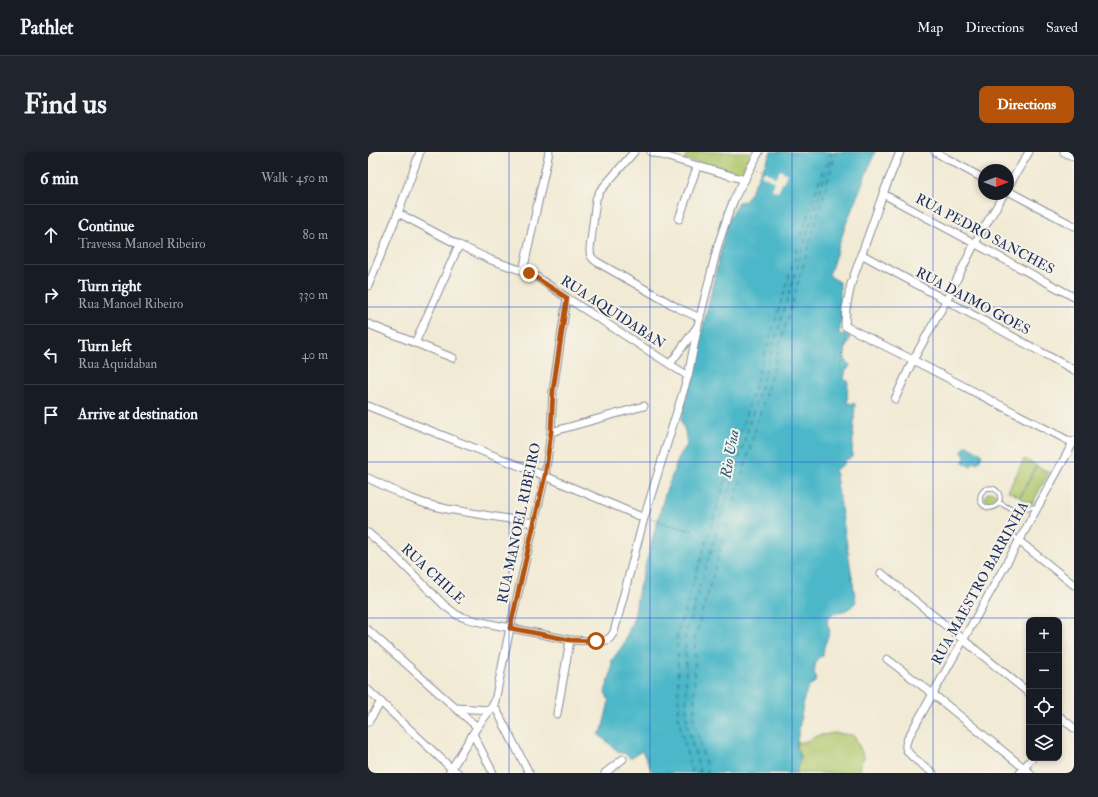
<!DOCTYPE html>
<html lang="en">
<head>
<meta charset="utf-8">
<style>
  :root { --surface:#171b24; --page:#20242c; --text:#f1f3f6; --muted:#9ea1a6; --line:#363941; --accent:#b45309 }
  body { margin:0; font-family:"IM FELL Double Pica",serif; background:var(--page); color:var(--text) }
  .controls { position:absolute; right:12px; bottom:12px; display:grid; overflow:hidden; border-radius:8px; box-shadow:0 2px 6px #0003 }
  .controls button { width:36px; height:36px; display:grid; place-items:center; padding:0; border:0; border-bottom:1px solid var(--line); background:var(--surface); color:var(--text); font:20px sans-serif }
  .compass { position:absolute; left:610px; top:12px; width:36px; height:36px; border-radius:50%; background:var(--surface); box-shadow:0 2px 6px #0003; rotate:90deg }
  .stop { position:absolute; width:12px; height:12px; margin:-9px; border:3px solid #b45309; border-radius:50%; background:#fff }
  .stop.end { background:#b45309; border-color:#fff; box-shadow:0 1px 4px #0008 }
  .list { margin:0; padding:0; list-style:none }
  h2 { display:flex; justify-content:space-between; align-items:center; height:52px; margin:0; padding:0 16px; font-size:17px }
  h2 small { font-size:13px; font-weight:400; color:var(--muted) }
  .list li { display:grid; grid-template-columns:26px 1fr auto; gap:12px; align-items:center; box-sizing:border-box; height:60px; padding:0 16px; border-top:1px solid var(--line) }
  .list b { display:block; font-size:15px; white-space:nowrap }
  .list p { margin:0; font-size:13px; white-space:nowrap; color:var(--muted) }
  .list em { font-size:13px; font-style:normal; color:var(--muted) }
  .icon { flex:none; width:22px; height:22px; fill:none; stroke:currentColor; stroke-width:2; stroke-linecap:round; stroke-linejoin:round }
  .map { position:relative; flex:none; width:706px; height:621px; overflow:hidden; border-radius:8px }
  header { display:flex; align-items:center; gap:24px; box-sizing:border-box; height:56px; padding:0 20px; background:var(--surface); border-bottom:1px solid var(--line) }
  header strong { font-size:19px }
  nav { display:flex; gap:22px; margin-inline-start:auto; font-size:14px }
  .intro { display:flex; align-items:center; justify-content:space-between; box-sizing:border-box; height:96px; padding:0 24px }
  h1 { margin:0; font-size:28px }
  .button { padding:10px 18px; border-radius:8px; background:var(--accent); color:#fff; font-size:14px; font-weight:700 }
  main { display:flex; gap:24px; padding:0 24px }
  aside { flex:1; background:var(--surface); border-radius:8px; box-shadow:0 2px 6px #0003 }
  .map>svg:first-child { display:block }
  .green { fill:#afc76c; stroke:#657b65 }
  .water { fill:#4cb7c8; stroke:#347393 }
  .pier { fill:#f1ead4 }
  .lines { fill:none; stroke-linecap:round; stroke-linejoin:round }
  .ferry { stroke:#2a587e; stroke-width:1; stroke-dasharray:5 4; stroke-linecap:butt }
  .service-casing { stroke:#868c99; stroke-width:5.5 }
  .minor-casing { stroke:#868c99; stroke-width:9 }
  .path { stroke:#868c99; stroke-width:1; stroke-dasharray:1 3; stroke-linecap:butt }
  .service { stroke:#fff; stroke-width:3.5 }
  .minor { stroke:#fff; stroke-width:7 }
  .route { stroke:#b45309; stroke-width:5 }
  .grid { fill:none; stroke:#1d4ed8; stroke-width:1; stroke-opacity:0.55 }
  .labels { text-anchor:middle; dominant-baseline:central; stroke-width:4; stroke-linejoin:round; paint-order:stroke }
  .street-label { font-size:14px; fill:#1b2f5e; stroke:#f7f3e8 }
  .water-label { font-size:15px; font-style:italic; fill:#2a587e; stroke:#f7f3e8 }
</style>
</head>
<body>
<header>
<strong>Pathlet</strong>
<nav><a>Map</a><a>Directions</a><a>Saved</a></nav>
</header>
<div class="intro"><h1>Find us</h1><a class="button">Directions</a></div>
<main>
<aside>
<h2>6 min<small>Walk · 450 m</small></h2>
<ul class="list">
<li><svg class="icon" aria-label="ahead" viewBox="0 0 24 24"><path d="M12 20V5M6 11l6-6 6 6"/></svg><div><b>Continue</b><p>Travessa Manoel Ribeiro</p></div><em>80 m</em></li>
<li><svg class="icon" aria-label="right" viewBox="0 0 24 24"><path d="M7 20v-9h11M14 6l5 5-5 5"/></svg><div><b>Turn right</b><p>Rua Manoel Ribeiro</p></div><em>330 m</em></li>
<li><svg class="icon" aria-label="left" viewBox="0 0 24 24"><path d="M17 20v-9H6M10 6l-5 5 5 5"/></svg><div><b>Turn left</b><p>Rua Aquidaban</p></div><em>40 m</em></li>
<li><svg class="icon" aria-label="arrive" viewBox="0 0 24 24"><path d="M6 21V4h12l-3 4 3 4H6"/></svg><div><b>Arrive at destination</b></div></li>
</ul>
</aside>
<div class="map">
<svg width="706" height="621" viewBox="0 0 706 621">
  <rect width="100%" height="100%" fill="#f7f3e8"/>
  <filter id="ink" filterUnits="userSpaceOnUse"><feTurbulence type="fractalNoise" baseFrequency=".025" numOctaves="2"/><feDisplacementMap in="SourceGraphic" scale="8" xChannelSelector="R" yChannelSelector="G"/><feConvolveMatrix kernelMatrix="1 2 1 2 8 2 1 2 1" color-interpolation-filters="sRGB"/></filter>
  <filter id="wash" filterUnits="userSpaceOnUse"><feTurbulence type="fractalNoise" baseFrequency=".012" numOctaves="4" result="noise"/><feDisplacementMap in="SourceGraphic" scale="16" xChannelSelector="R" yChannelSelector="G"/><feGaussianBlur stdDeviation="0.9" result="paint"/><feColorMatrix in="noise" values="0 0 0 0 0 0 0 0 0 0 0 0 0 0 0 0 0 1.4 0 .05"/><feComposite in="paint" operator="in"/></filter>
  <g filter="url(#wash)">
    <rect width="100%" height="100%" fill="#f1ead4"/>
    <g class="green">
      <polygon points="320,0 380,0 384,3 377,12 373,23 316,7"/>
      <polygon points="656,307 668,313 652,345 640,339"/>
      <polygon points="669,314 681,320 664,352 652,346"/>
      <circle cx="623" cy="346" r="6"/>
      <polygon points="466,581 486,583 496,605 491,616 496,621 428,621 432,608 432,603 428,596 429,590 436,590 449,584"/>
    </g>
    <g class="water">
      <path d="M403,0H507L478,72L461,123L472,131C471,148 476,164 471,181L473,183L477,181L482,185C480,191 475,201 477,207C478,209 480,211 482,213L480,217L478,218L477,221L476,228L480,229L479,251L487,252L484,305L477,308L476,312L467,318L488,450C485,453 482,456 478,458C466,462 454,462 462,479L456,495L455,504L451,505L448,509L446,521L448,524V529L440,536L436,546L428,596C435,608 431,609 428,621H285L274,599L262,606L258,602L251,600L230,582L234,579L241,549L237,540L243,521L244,508L255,493L266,466L271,436L297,342L312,303L319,293L317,279L313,269L359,72L370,50L378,49Z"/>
      <path d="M599,293L614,302L611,310L604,311L603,314H601L595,311V309L598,304L594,301C594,298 596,295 599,293Z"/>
    </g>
    <polygon class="pier" points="412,18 419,22 410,40 403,37 406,30 393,23 396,19 409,25"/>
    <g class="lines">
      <g class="ferry">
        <polyline points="324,621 311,570 309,483 460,0"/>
        <polyline points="332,621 319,571 317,484 464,0"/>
        <polyline points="340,621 326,568 327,485 468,0"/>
      </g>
    </g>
  </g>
  <g filter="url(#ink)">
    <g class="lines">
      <g class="service-casing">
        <g id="service">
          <circle cx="622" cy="346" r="10"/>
          <polyline points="632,351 652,362"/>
          <polyline points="651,389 642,380 656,356 669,355"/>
        </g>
      </g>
      <g class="minor-casing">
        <g id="minor">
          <path d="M266,0L232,39L228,47L222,97C222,104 223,106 229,110L310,156L332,166"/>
          <polyline points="283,0 377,28"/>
          <polyline points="532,0 515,42 483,132 478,157 477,174 545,208 705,291"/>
          <polyline points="567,0 616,27"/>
          <polyline points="696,0 706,5"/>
          <polyline points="640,35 661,0"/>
          <polyline points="640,39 706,74"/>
          <polyline points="515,42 706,145"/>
          <polyline points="30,61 91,93 123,108 161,121 169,125 199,146 320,224"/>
          <polyline points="311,67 329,15"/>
          <polyline points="493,102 706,218"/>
          <polyline points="155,119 181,0"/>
          <polyline points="0,134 30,61 52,0"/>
          <polyline points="0,172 85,206"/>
          <polyline points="47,191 91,93"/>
          <polyline points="302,212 329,175"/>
          <polyline points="527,247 545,208 578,149 607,91 636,42"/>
          <polyline points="0,254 177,324 276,366"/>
          <polyline points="183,280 276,254"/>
          <polyline points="0,326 39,345 58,352 79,357 166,371"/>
          <polyline points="0,381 24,401 76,453 89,463 97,466 108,469 202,488 228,489 236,489 242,486 246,480 276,366 320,224 330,173 350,93 360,63 367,45 391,0"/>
          <polyline points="651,389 706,433"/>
          <polyline points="513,421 661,541"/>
          <polyline points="0,478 109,575"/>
          <polyline points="519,507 565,542 662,621"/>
          <polyline points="0,538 84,617 90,621"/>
          <polyline points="126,553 161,621"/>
          <polyline points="87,556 122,558"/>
          <polyline points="189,562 202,488"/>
          <polyline points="691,564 706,576"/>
          <polyline points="0,570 13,550"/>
          <polyline points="105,582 125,621"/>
          <polyline points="81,621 109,575 122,558 127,549 142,476 177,324 183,280 185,238 199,146"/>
          <polyline points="237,621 255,607"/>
          <path d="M565,621C558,615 540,604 538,596C537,592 539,589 540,586L651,389L706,289"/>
          <polyline points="652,621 664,606"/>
        </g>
      </g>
      <g class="path">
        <polyline points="389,18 411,29"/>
        <polyline points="472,218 476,181"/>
        <polyline points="283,369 322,381"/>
      </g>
      <use href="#service" class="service"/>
      <use href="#minor" class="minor"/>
    </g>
  </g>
  <g class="lines" filter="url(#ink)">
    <polyline class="route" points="161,121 199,146 185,238 183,280 177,324 142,476 202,488 228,489"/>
  </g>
  <path class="grid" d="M141,0V621M282,0V621M424,0V621M565,0V621M0,155H706M0,310H706M0,466H706"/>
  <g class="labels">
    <g class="street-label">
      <text transform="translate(617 82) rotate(28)">RUA PEDRO SANCHES</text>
      <text transform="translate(605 149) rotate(28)">RUA DAIMO GOES</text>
      <text transform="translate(245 160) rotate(33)">RUA AQUIDABAN</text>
      <text transform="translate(151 371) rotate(-78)">RUA MANOEL RIBEIRO</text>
      <text transform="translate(65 422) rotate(43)">RUA CHILE</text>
      <text transform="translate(612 431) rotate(-61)">RUA MAESTRO BARRINHA</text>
    </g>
    <g class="water-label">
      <text transform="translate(362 302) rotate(-80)">Rio Una</text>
    </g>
  </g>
</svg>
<div class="controls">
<button>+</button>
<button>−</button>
<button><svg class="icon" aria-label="locate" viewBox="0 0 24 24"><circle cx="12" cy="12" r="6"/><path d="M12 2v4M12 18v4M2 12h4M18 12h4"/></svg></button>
<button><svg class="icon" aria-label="layers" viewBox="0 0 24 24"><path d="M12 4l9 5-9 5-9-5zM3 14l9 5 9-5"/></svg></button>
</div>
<svg class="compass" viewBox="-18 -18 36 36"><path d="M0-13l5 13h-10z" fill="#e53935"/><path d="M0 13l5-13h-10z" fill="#9ea1a6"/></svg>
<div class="stop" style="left:228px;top:489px"></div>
<div class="stop end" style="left:161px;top:121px"></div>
</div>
</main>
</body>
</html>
